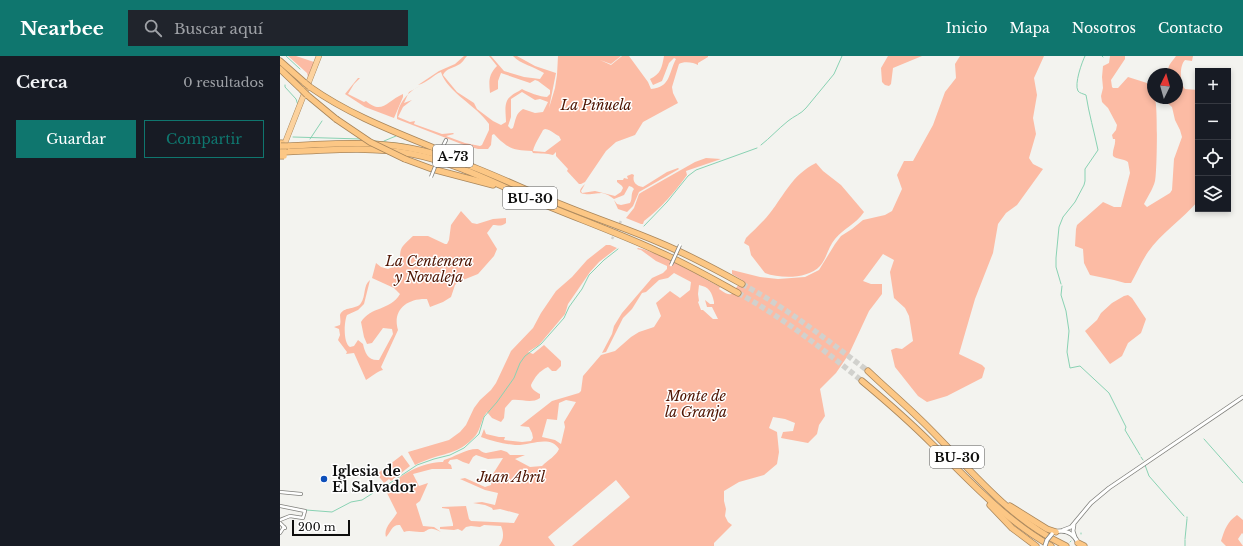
<!DOCTYPE html>
<html lang="es">
<head>
<meta charset="utf-8">
<style>
  :root { --surface:#171b24; --page:#20242c; --text:#f1f3f6; --muted:#9ea1a6; --line:#363941; --accent:#0f766e }
  body { margin:0; font-family:"Libre Baskerville",serif; background:var(--page); color:var(--text) }
  .controls { position:absolute; right:12px; top:12px; display:grid; overflow:hidden; border-radius:0px; box-shadow:0 2px 6px #0003 }
  .controls button { width:36px; height:36px; display:grid; place-items:center; padding:0; border:0; border-bottom:1px solid var(--line); background:var(--surface); color:var(--text); font:20px sans-serif }
  .compass { position:absolute; left:867px; top:12px; width:36px; height:36px; border-radius:50%; background:var(--surface); box-shadow:0 2px 6px #0003; rotate:5deg }
  .scale { position:absolute; left:12px; bottom:10px; width:58px; box-sizing:border-box; padding-left:4px; border:2px solid #0e0e0d; border-top:0; font-size:11px; line-height:14px; white-space:nowrap; color:#0e0e0d; -webkit-text-stroke:3px #fff; paint-order:stroke }
  .list { margin:0; padding:0; list-style:none }
  h2 { display:flex; justify-content:space-between; align-items:center; height:52px; margin:0; padding:0 16px; font-size:17px }
  h2 small { font-size:13px; font-weight:400; color:var(--muted) }
  .actions { display:flex; gap:8px; padding:12px 16px }
  .actions a { flex:1; padding:9px 0; border:1px solid var(--accent); border-radius:0px; text-align:center; font-size:14px; color:var(--accent) }
  .actions .main { background:var(--accent); color:#fff }
  .icon { flex:none; width:22px; height:22px; fill:none; stroke:currentColor; stroke-width:2; stroke-linecap:round; stroke-linejoin:round }
  .map { position:relative; flex:none; width:963px; height:490px; overflow:hidden }
  header { display:flex; align-items:center; gap:24px; box-sizing:border-box; height:56px; padding:0 20px; background:var(--accent); color:#fff }
  header strong { font-size:19px }
  nav { display:flex; gap:22px; margin-inline-start:auto; font-size:14px }
  .search { width:280px; height:36px; background:var(--page); display:flex; align-items:center; gap:10px; box-sizing:border-box; padding:0 14px; border-radius:0px; color:var(--muted); font-size:15px }
  main { display:flex }
  aside { flex:1; background:var(--surface) }
  .map>svg:first-child { display:block }
  .green { fill:#fcbba4; fill-rule:evenodd }
  .lines { fill:none; stroke-linecap:round; stroke-linejoin:round }
  .stream { stroke:#89d2b3; stroke-width:1 }
  .minor-tunnel { stroke:#d1d1cd; stroke-width:2.5; stroke-dasharray:2.5 1; stroke-linecap:butt }
  .motorway-tunnel { stroke:#d1d1cd; stroke-width:5.5; stroke-dasharray:5.5 3; stroke-linecap:butt }
  .minor-casing { stroke:#7f7f7b; stroke-width:4 }
  .tertiary-casing { stroke:#7f7f7b; stroke-width:4.5 }
  .secondary-casing { stroke:#7f7f7b; stroke-width:5 }
  .trunk-casing { stroke:#a9865b; stroke-width:6 }
  .motorway-casing { stroke:#a9865b; stroke-width:7 }
  .minor { stroke:#fff; stroke-width:2.5 }
  .tertiary { stroke:#fff; stroke-width:3 }
  .secondary { stroke:#fff; stroke-width:3.5 }
  .trunk { stroke:#fcd29e; stroke-width:5 }
  .motorway { stroke:#fcc785; stroke-width:5.5 }
  .minor-bridge-casing { stroke:#7f7f7b; stroke-width:4; stroke-linecap:butt }
  .secondary-bridge-casing { stroke:#7f7f7b; stroke-width:5; stroke-linecap:butt }
  .motorway-bridge-casing { stroke:#a9865b; stroke-width:7; stroke-linecap:butt }
  .minor-bridge { stroke:#fff; stroke-width:2.5 }
  .secondary-bridge { stroke:#fff; stroke-width:3.5 }
  .motorway-bridge { stroke:#fcc785; stroke-width:5.5 }
  .poi-dot { fill:#0d4fba; stroke:#fff; stroke-width:1.5 }
  .labels { text-anchor:middle; dominant-baseline:central; stroke-width:3; stroke-linejoin:round; paint-order:stroke }
  .shield { fill:#fff; stroke:#565656; stroke-width:1 }
  .shield-label { font-size:13px; font-weight:bold; fill:#0e0e0d }
  .park-label { font-size:14px; font-style:italic; fill:#4d1300; stroke:#fff }
  .poi-label { font-size:14px; font-weight:bold; fill:#0e0e0d; stroke:#fff; text-anchor:start }
</style>
</head>
<body>
<header>
<strong>Nearbee</strong>
<div class="search"><svg class="icon" aria-label="search" viewBox="0 0 24 24"><circle cx="10" cy="10" r="6"/><path d="M15 15l6 6"/></svg>Buscar aquí</div>
<nav><a>Inicio</a><a>Mapa</a><a>Nosotros</a><a>Contacto</a></nav>
</header>
<main>
<aside>
<h2>Cerca<small>0 resultados</small></h2>
<ul class="list">
</ul>
<div class="actions"><a class="main">Guardar</a><a>Compartir</a></div>
</aside>
<div class="map">
<svg width="963" height="490" viewBox="0 0 963 490">
  <rect width="100%" height="100%" fill="#f3f3ef"/>
  <g class="green">
    <polygon points="8,0 16,0 34,6 28,21 27,17"/>
    <path d="M184,0H187C184,3 183,6 180,8C174,12 166,12 163,19L177,36L194,47L197,53L213,65L221,69L226,66C226,57 223,46 231,40C234,37 238,36 242,33C247,36 261,41 267,41L270,38V34L258,25L255,24L250,27L221,17L218,25V33L210,37C209,26 208,19 217,10L209,0H211L224,15L244,21L260,23L264,17C255,11 240,8 233,0H237L255,10L276,17L269,52L275,32L277,19L278,0H341L331,8L320,4L331,9L342,0H349L368,26L371,33C391,31 388,18 396,3L394,2L389,7L382,25L373,29L370,23C381,18 382,11 384,0H428V1L418,7V9C414,6 403,5 399,8L392,31L393,37L398,47L363,66L355,79L336,86L326,95L305,126L301,128H299L287,115L288,113L276,100V96L273,99C267,97 260,98 253,97L252,95C233,94 228,93 214,78L212,79L211,89L208,93H198L184,89L117,63C117,49 127,36 140,30L129,36L124,47L132,44L123,51L118,61L130,66L135,65L134,68L162,78L173,77L174,78L166,80L185,87L200,90L202,89L209,74V68C197,50 167,36 161,16C153,19 147,27 138,29L159,15L175,8ZM242,36L255,44L260,43L268,46L263,56L255,57L243,53C235,58 236,64 233,72L231,73L228,70L231,61V43ZM265,73C272,74 274,78 279,80L281,84L265,96L253,95C254,89 260,80 263,74Z"/>
    <polygon points="608,0 642,0 613,12 611,28 609,30 605,29 602,26 601,12"/>
    <path d="M680,0H764L754,22L757,39L753,62L756,78L749,102L753,108L763,113L737,149L726,157L718,168L713,197L695,243L679,298L702,309L705,312L702,322L667,340L647,346L638,340L615,311L611,294L616,292L622,293L633,285L629,260L625,252L614,242L610,216L614,204L603,198L583,225L591,228H602V238L589,255L569,298L556,317L540,333L545,360L539,369L537,378L528,387L501,382L503,376L513,375L515,367L505,363L493,361L489,372L497,376L499,396L497,408L484,419L459,426L444,435V445L446,453L445,460L448,466L452,469L434,487V490H292L350,441L336,424L268,481L275,490H219C224,484 224,477 221,470L204,469L200,471L191,470L186,471L182,475L178,473L174,474L160,473V471L173,470V468L169,453L162,452V451L186,450L189,463L191,465L234,467L239,458L220,453L213,454L212,452L205,449L193,447L202,446L215,449L218,437L205,434L180,423L185,422L205,431L211,429L213,418L223,402L208,403L196,399L193,401L189,408L183,406L177,403L170,404L168,407L171,409L172,413H152L133,418L139,430L148,427L140,445L136,448L143,470L154,471L161,476C146,468 149,477 140,476C134,476 129,474 124,476L120,469C112,468 111,476 106,481C103,472 113,464 117,457L106,435C115,420 145,405 163,406L164,404C174,401 188,392 198,393C200,394 203,397 206,397L221,394L227,396L230,399H245L235,403L250,411L262,410C268,404 276,400 279,393C270,378 249,390 235,389C224,388 212,385 201,381L204,373L206,378L219,381H225L224,384L242,386L251,385L253,382L252,377L249,371L240,370L272,345L299,337L301,335L303,320L321,299L335,295L351,281L359,276L374,271L381,260L376,247L390,235L400,242L410,234L411,226L394,217L388,222L379,224L366,236L362,237L352,253L343,262L326,296L322,297L332,278L334,270L342,257L372,222L383,217L387,213V210L376,205L361,194L357,193L358,192C382,197 417,219 440,231L439,233C458,246 450,232 463,226L462,224L452,218V214L480,221L498,223L525,221L539,214L555,188L561,180L572,173L583,164L605,159L612,155L622,133L617,119L624,105H633L653,69L665,36L676,22L675,8ZM419,229C429,231 432,236 434,246V248H430L425,244L427,251H432L438,263H433L423,254H421L418,246L419,245L418,238ZM286,344L296,346L284,366L285,371L281,388L275,384L262,381L267,363L277,364L279,347Z"/>
    <path d="M830,0H845V3L831,24L832,31L833,32H838L848,21L867,27C869,34 872,39 875,44C878,49 877,117 875,125C873,133 868,140 864,148L867,151L890,137L892,134L894,103L902,81L900,74L895,64L892,51L885,45L886,42H897V18H888C887,10 891,7 896,0H913L912,5L905,4C899,10 900,27 905,33L918,34V145C903,163 880,178 868,196C861,206 857,217 851,227H845L834,224L810,219L804,207L803,193L795,190L796,173L797,169L822,147L823,146L834,151H841L850,117L848,106C843,102 837,104 833,100C832,94 836,89 835,83H833L832,79L836,74L837,69L828,52L822,46L821,40L823,32L822,21L823,10L829,7Z"/>
    <path d="M78,22H80L74,28L68,38L84,46L86,45C102,59 107,45 123,38V41L114,62L85,51L65,38Z"/>
    <path d="M426,102L441,103L406,115L407,119C395,136 381,152 364,165L363,168H361L346,162L354,152L359,138L362,136L415,106Z"/>
    <path d="M536,107L543,115L561,129L584,156C575,169 564,172 555,183C548,191 547,202 540,210C528,223 501,223 485,217L471,199L469,190L464,187L466,182C474,174 483,166 490,157C505,138 512,119 536,107Z"/>
    <path d="M398,112L399,113L359,136L353,150L347,156L338,153L334,144L337,148L341,149L350,147C353,142 350,139 354,133L352,131L349,130L344,139L334,143C330,140 327,138 322,137C317,137 289,143 305,128L301,135L302,137L315,135L335,140L341,136L343,132L342,130L337,126V124H343L344,122L348,123L347,120L352,118L354,119C352,126 356,130 363,131L387,116Z"/>
    <path d="M181,155L192,167L197,168L213,163L226,162V167C221,171 218,169 213,169L207,177L217,193L214,200L198,218L178,226L175,229L171,241L163,246L150,251L147,243C127,242 112,254 118,274L101,311L103,314C98,315 91,321 86,324L74,297L66,298L67,296L58,284L60,279L59,273L54,271L60,269C61,265 60,262 60,259C63,250 77,254 81,247C86,240 83,229 90,224L84,248L78,254L67,259C64,266 63,287 70,291L74,290L78,284L83,288C85,297 88,305 99,304L113,278L112,273L103,272L92,287L87,288L84,281L81,266C91,250 110,255 120,238L114,232L92,222L96,207L101,211L108,213C127,205 116,199 123,190C126,186 130,183 133,180H148L165,188H167L169,184L171,169Z"/>
    <path d="M326,189H330L337,192L319,206L310,216L288,248L285,258L259,289L248,296L253,298L264,289L281,305V310L276,315H272L268,311C259,315 255,321 251,329C251,333 256,336 260,338V342C251,348 242,343 232,344L225,352L224,362L221,366L212,362L207,356C201,363 201,372 196,379C183,394 173,396 155,401C148,403 141,406 135,409L128,396L169,384L180,376L186,369L194,352L200,344L211,334L216,327L231,295L253,272L261,257L276,235L292,221L307,204Z"/>
    <polygon points="848,239 852,242 866,263 861,277 848,287 842,300 830,308 805,275 817,264 821,257 832,247 844,240"/>
    <polygon points="122,399 130,410 111,425 109,423 104,427 97,418"/>
    <path d="M957,459L963,464V478L962,477L958,483L963,490H946L941,485C945,473 947,466 957,459Z"/>
  </g>
  <g class="lines">
    <g class="stream">
      <polyline points="6,0 20,13"/>
      <polyline points="822,0 823,1"/>
      <polyline points="5,29 5,31 16,43 18,49"/>
      <polyline points="13,81 81,83"/>
      <polyline points="30,83 42,65"/>
      <polyline points="94,85 123,88 153,95"/>
      <polyline points="104,85 116,80"/>
      <path d="M481,89C490,82 498,73 508,65C514,60 521,58 526,52L554,18L562,0"/>
      <polyline points="364,170 387,146 408,120 416,114 477,92"/>
      <path d="M781,228L776,211V202L779,171L783,161L795,146L804,129L805,125V113L818,94C814,75 809,58 806,39C804,38 799,37 798,35C794,28 802,6 805,0"/>
      <polyline points="782,230 781,239 786,255 789,275 787,296 790,312 800,310 829,337 846,371 845,374 860,399"/>
      <polyline points="924,383 963,427"/>
      <polyline points="861,401 863,404"/>
      <polyline points="865,409 869,420 904,460"/>
      <polyline points="107,429 137,409 154,403 170,399 184,392 199,378 204,361 217,346 234,322 240,307 245,300 261,288 284,262 289,251 302,233 309,219 324,204 338,193"/>
      <polyline points="26,454 52,456 71,446 82,444 101,432"/>
      <polyline points="907,462 907,461"/>
      <polyline points="801,478 801,477"/>
      <polyline points="905,483 907,463"/>
      <polyline points="790,486 791,485"/>
      <polyline points="905,490 905,484"/>
    </g>
    <polyline class="minor-tunnel" points="332,183 341,165"/>
    <g class="motorway-tunnel">
      <path d="M462,228C507,252 547,284 588,315"/>
      <path d="M458,237C502,261 543,293 582,325"/>
    </g>
    <g class="minor-casing">
      <g id="minor">
        <polyline points="164,88 166,84"/>
        <polyline points="0,436 21,438"/>
        <polyline points="0,450 25,455 23,462 10,460 0,464"/>
        <polyline points="0,467 5,472"/>
        <polyline points="0,477 4,471"/>
      </g>
    </g>
    <g class="tertiary-casing">
      <g id="tertiary">
        <polyline points="794,469 793,475 795,481"/>
        <polyline points="783,474 791,471 811,447 829,432 963,341"/>
      </g>
    </g>
    <g class="secondary-casing">
      <path id="secondary" d="M774,476C785,473 794,477 798,487"/>
    </g>
    <g class="trunk-casing">
      <polyline id="trunk" points="3,92 39,0"/>
    </g>
    <g class="motorway-casing">
      <g id="motorway">
        <polyline points="0,5 25,27"/>
        <polyline points="0,13 22,34"/>
        <path d="M30,31C74,62 124,79 173,100"/>
        <polyline points="27,39 56,63"/>
        <polyline points="0,87 2,87"/>
        <path d="M8,90C48,88 89,85 129,92C180,101 226,126 273,145C308,160 343,171 378,186C407,198 435,213 462,228"/>
        <path d="M5,96C48,94 90,90 132,98C174,106 212,126 251,143C293,161 336,176 377,195C405,207 431,222 458,237"/>
        <polyline points="125,103 152,113 213,129"/>
        <path d="M588,315C608,334 629,352 648,371C691,414 729,463 786,490"/>
        <path d="M582,325C606,345 630,366 652,388C690,425 725,464 771,490"/>
        <polyline points="710,449 732,472 756,490"/>
        <polyline points="730,450 767,473 776,476"/>
        <polyline points="798,487 804,490"/>
      </g>
    </g>
    <use href="#minor" class="minor"/>
    <use href="#tertiary" class="tertiary"/>
    <use href="#secondary" class="secondary"/>
    <use href="#trunk" class="trunk"/>
    <use href="#motorway" class="motorway"/>
    <g class="minor-bridge-casing">
      <g id="minor-bridge">
        <polyline points="151,121 164,88"/>
        <polyline points="391,209 400,189"/>
      </g>
    </g>
    <g class="secondary-bridge-casing">
      <polyline id="secondary-bridge" points="765,490 767,484 772,478"/>
    </g>
    <g class="motorway-bridge-casing">
      <g id="motorway-bridge">
        <polyline points="25,27 30,31"/>
        <polyline points="22,34 27,39"/>
        <polyline points="56,63 90,86 125,103"/>
        <polyline points="1,90 8,90"/>
        <polyline points="0,96 5,96"/>
        <polyline points="0,100 4,100"/>
      </g>
    </g>
    <use href="#minor-bridge" class="minor-bridge"/>
    <use href="#secondary-bridge" class="secondary-bridge"/>
    <use href="#motorway-bridge" class="motorway-bridge"/>
  </g>
  <circle class="poi-dot" cx="44" cy="423" r="4"/>
  <g class="labels">
    <g class="shield">
      <rect x="153" y="89" width="40" height="22" rx="3"/>
      <rect x="223" y="131" width="54" height="22" rx="3"/>
      <rect x="650" y="390" width="54" height="22" rx="3"/>
    </g>
    <g class="shield-label">
      <text x="173" y="100">A-73</text>
      <text x="250" y="142">BU-30</text>
      <text x="677" y="401">BU-30</text>
    </g>
    <g class="park-label">
      <text x="316" y="49">La Piñuela</text>
      <text x="149" y="205">La Centenera<tspan x="149" dy="16">y Novaleja</tspan></text>
      <text x="416" y="340">Monte de<tspan x="416" dy="16">la Granja</tspan></text>
      <text x="231" y="421">Juan Abril</text>
    </g>
    <g class="poi-label">
      <text x="52" y="415">Iglesia de<tspan x="52" dy="16">El Salvador</tspan></text>
    </g>
  </g>
</svg>
<div class="controls">
<button>+</button>
<button>−</button>
<button><svg class="icon" aria-label="locate" viewBox="0 0 24 24"><circle cx="12" cy="12" r="6"/><path d="M12 2v4M12 18v4M2 12h4M18 12h4"/></svg></button>
<button><svg class="icon" aria-label="layers" viewBox="0 0 24 24"><path d="M12 4l9 5-9 5-9-5zM3 14l9 5 9-5"/></svg></button>
</div>
<svg class="compass" viewBox="-18 -18 36 36"><path d="M0-13l5 13h-10z" fill="#e53935"/><path d="M0 13l5-13h-10z" fill="#9ea1a6"/></svg>
<div class="scale">200 m</div>
</div>
</main>
</body>
</html>
